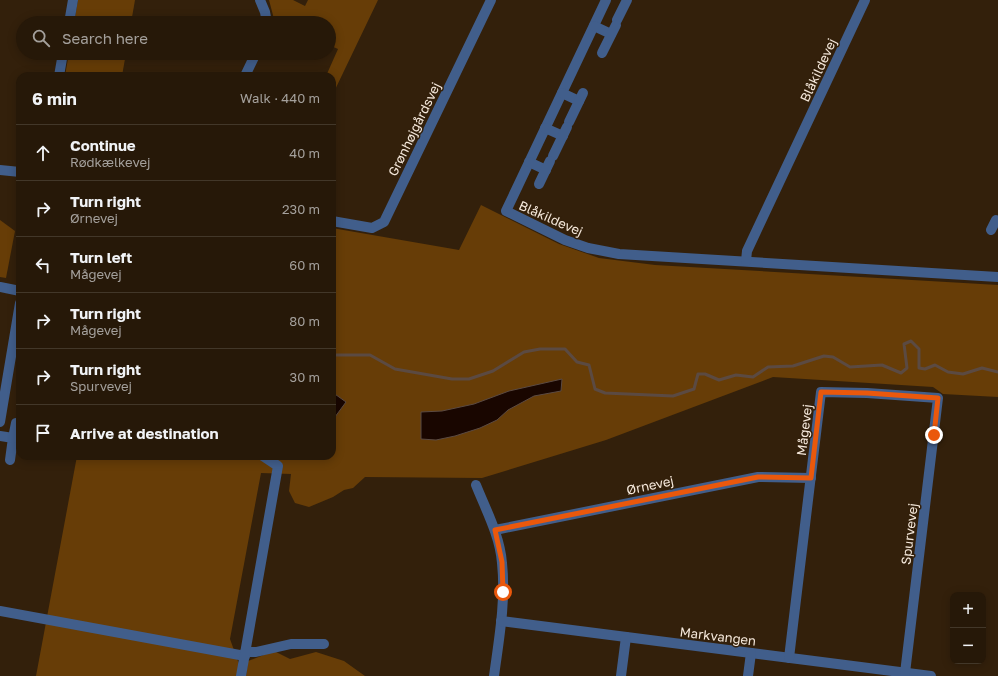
<!DOCTYPE html>
<html lang="en">
<head>
<meta charset="utf-8">
<style>
  :root { --surface:#261808; --page:#2e2112; --text:#f1f3f6; --muted:#a4a09c; --line:#423729 }
  body { margin:0; font-family:"Golos Text",sans-serif; background:var(--page); color:var(--text) }
  .controls { position:absolute; right:12px; bottom:12px; display:grid; overflow:hidden; border-radius:8px; box-shadow:0 2px 10px #0003 }
  .controls button { width:36px; height:36px; display:grid; place-items:center; padding:0; border:0; border-bottom:1px solid var(--line); background:var(--surface); color:var(--text); font:20px sans-serif }
  .stop { position:absolute; width:12px; height:12px; margin:-9px; border:3px solid #ea580c; border-radius:50%; background:#fff }
  .stop.end { background:#ea580c; border-color:#fff; box-shadow:0 1px 4px #0008 }
  .list { margin:0; padding:0; list-style:none }
  h2 { display:flex; justify-content:space-between; align-items:center; height:52px; margin:0; padding:0 16px; font-size:17px }
  h2 small { font-size:13px; font-weight:400; color:var(--muted) }
  .list li { display:grid; grid-template-columns:26px 1fr auto; gap:12px; align-items:center; box-sizing:border-box; height:56px; padding:0 16px; border-top:1px solid var(--line) }
  .list b { display:block; font-size:15px; white-space:nowrap }
  .list p { margin:0; font-size:13px; white-space:nowrap; color:var(--muted) }
  .list em { font-size:13px; font-style:normal; color:var(--muted) }
  .icon { flex:none; width:22px; height:22px; fill:none; stroke:currentColor; stroke-width:2; stroke-linecap:round; stroke-linejoin:round }
  .map { position:relative; flex:none; width:998px; height:676px; overflow:hidden }
  .search { position:absolute; background:var(--surface); box-shadow:0 2px 10px #0003; left:16px; top:16px; width:320px; height:44px; display:flex; align-items:center; gap:10px; box-sizing:border-box; padding:0 14px; border-radius:22px; color:var(--muted); font-size:15px }
  .panel { position:absolute; background:var(--surface); box-shadow:0 2px 10px #0003; left:16px; top:72px; width:320px; height:388px; border-radius:12px }
  .map>svg:first-child { display:block }
  .green { fill:#673d07 }
  .water { fill:#190600; stroke:#5b4a42 }
  .lines { fill:none; stroke-linecap:round; stroke-linejoin:round }
  .stream { stroke:#5b4a42; stroke-width:3 }
  .minor { stroke:#415e8b; stroke-width:10 }
  .route { stroke:#ea580c; stroke-width:5 }
  .labels { text-anchor:middle; dominant-baseline:central; stroke-width:3; stroke-linejoin:round; paint-order:stroke }
  .street-label { font-size:13px; fill:#f6e9dc; stroke:#33200b }
</style>
</head>
<body>
<div class="map">
<svg width="998" height="676" viewBox="0 0 998 676">
  <rect width="100%" height="100%" fill="#33200b"/>
  <g class="green">
    <polygon points="78,0 135,0 131,23 74,23"/>
    <polygon points="269,0 293,0 305,6 308,0 378,0 332,96 332,76 326,76 338,49 329,45 329,23 283,23 274,19"/>
    <polygon points="69,53 126,53 122,76 65,76"/>
    <polygon points="481,205 559,244 599,258 655,265 998,285 998,397 943,394 933,387 773,377 606,440 482,478 365,477 353,488 344,490 333,497 309,507 295,503 289,491 291,474 261,473 230,639 239,664 237,676 36,676 77,456 332,456 332,228 459,250"/>
    <polygon points="0,220 15,231 6,278 0,277"/>
    <polygon points="274,651 290,659 316,652 344,661 365,676 246,676 248,661"/>
  </g>
  <g class="water">
    <polygon points="562,379 561,391 534,396 508,410 497,420 480,428 455,436 436,440 421,439 421,412 442,411 474,404 509,391"/>
    <polygon points="332,392 346,402 332,421"/>
  </g>
  <g class="lines">
    <polyline class="stream" points="332,355 370,355 395,369 452,379 469,379 493,371 524,352 540,349 565,349 577,362 589,365 595,389 605,393 673,396 694,389 698,374 705,374 719,380 736,375 753,377 768,367 793,366 824,356 833,357 850,367 882,365 901,373 907,368 904,344 911,341 919,349 919,368 925,369 935,365 948,372 963,374 982,368 998,372"/>
    <g class="minor">
      <polyline points="260,0 265,12 267,23"/>
      <polyline points="606,0 506,211 565,240 588,248 619,254 998,277"/>
      <polyline points="617,20 627,0"/>
      <polyline points="69,23 73,0"/>
      <polyline points="594,26 611,34"/>
      <polyline points="602,53 616,25"/>
      <polyline points="59,76 63,53"/>
      <polyline points="245,76 256,53"/>
      <polyline points="562,93 579,101"/>
      <polyline points="569,122 583,93"/>
      <polyline points="545,128 563,136"/>
      <polyline points="553,156 567,127"/>
      <polyline points="529,162 546,170"/>
      <polyline points="0,170 20,172"/>
      <polyline points="539,184 550,161"/>
      <polyline points="332,221 372,228 384,222 491,0"/>
      <polyline points="991,230 996,220 998,221"/>
      <polyline points="746,261 747,251 865,0"/>
      <polyline points="0,287 20,291"/>
      <polyline points="0,422 20,303"/>
      <polyline points="0,436 13,438 10,460"/>
      <polyline points="13,438 16,423"/>
      <path d="M476,485C486,510 500,536 502,563C506,601 499,639 494,676"/>
      <polyline points="495,530 758,477 811,478"/>
      <polyline points="0,611 245,656"/>
      <polyline points="501,621 931,676"/>
      <polyline points="245,652 256,652 291,644 324,644"/>
      <polyline points="789,658 821,392 867,393 938,398 905,673"/>
      <polyline points="241,676 278,466 263,456"/>
      <polyline points="621,676 626,637"/>
      <polyline points="748,676 751,653"/>
    </g>
  </g>
  <g class="lines">
    <polyline class="route" points="503,592 502,562 495,530 758,477 811,478 821,392 867,393 938,398 934,435"/>
  </g>
  <g class="labels">
    <g class="street-label">
      <text transform="translate(818 70) rotate(-65)">Blåkildevej</text>
      <text transform="translate(414 129) rotate(-64)">Grønhøjgårdsvej</text>
      <text transform="translate(551 218) rotate(24)">Blåkildevej</text>
      <text transform="translate(804 430) rotate(-83)">Mågevej</text>
      <text transform="translate(650 485) rotate(-12)">Ørnevej</text>
      <text transform="translate(909 534) rotate(-83)">Spurvevej</text>
      <text transform="translate(718 636) rotate(7)">Markvangen</text>
    </g>
  </g>
</svg>
<div class="controls">
<button>+</button>
<button>−</button>
</div>
<div class="stop" style="left:503px;top:592px"></div>
<div class="stop end" style="left:934px;top:435px"></div>
<div class="search"><svg class="icon" aria-label="search" viewBox="0 0 24 24"><circle cx="10" cy="10" r="6"/><path d="M15 15l6 6"/></svg>Search here</div>
<section class="panel">
<h2>6 min<small>Walk · 440 m</small></h2>
<ul class="list">
<li><svg class="icon" aria-label="ahead" viewBox="0 0 24 24"><path d="M12 20V5M6 11l6-6 6 6"/></svg><div><b>Continue</b><p>Rødkælkevej</p></div><em>40 m</em></li>
<li><svg class="icon" aria-label="right" viewBox="0 0 24 24"><path d="M7 20v-9h11M14 6l5 5-5 5"/></svg><div><b>Turn right</b><p>Ørnevej</p></div><em>230 m</em></li>
<li><svg class="icon" aria-label="left" viewBox="0 0 24 24"><path d="M17 20v-9H6M10 6l-5 5 5 5"/></svg><div><b>Turn left</b><p>Mågevej</p></div><em>60 m</em></li>
<li><svg class="icon" aria-label="right" viewBox="0 0 24 24"><path d="M7 20v-9h11M14 6l5 5-5 5"/></svg><div><b>Turn right</b><p>Mågevej</p></div><em>80 m</em></li>
<li><svg class="icon" aria-label="right" viewBox="0 0 24 24"><path d="M7 20v-9h11M14 6l5 5-5 5"/></svg><div><b>Turn right</b><p>Spurvevej</p></div><em>30 m</em></li>
<li><svg class="icon" aria-label="arrive" viewBox="0 0 24 24"><path d="M6 21V4h12l-3 4 3 4H6"/></svg><div><b>Arrive at destination</b></div></li>
</ul>
</section>
</div>
</body>
</html>
